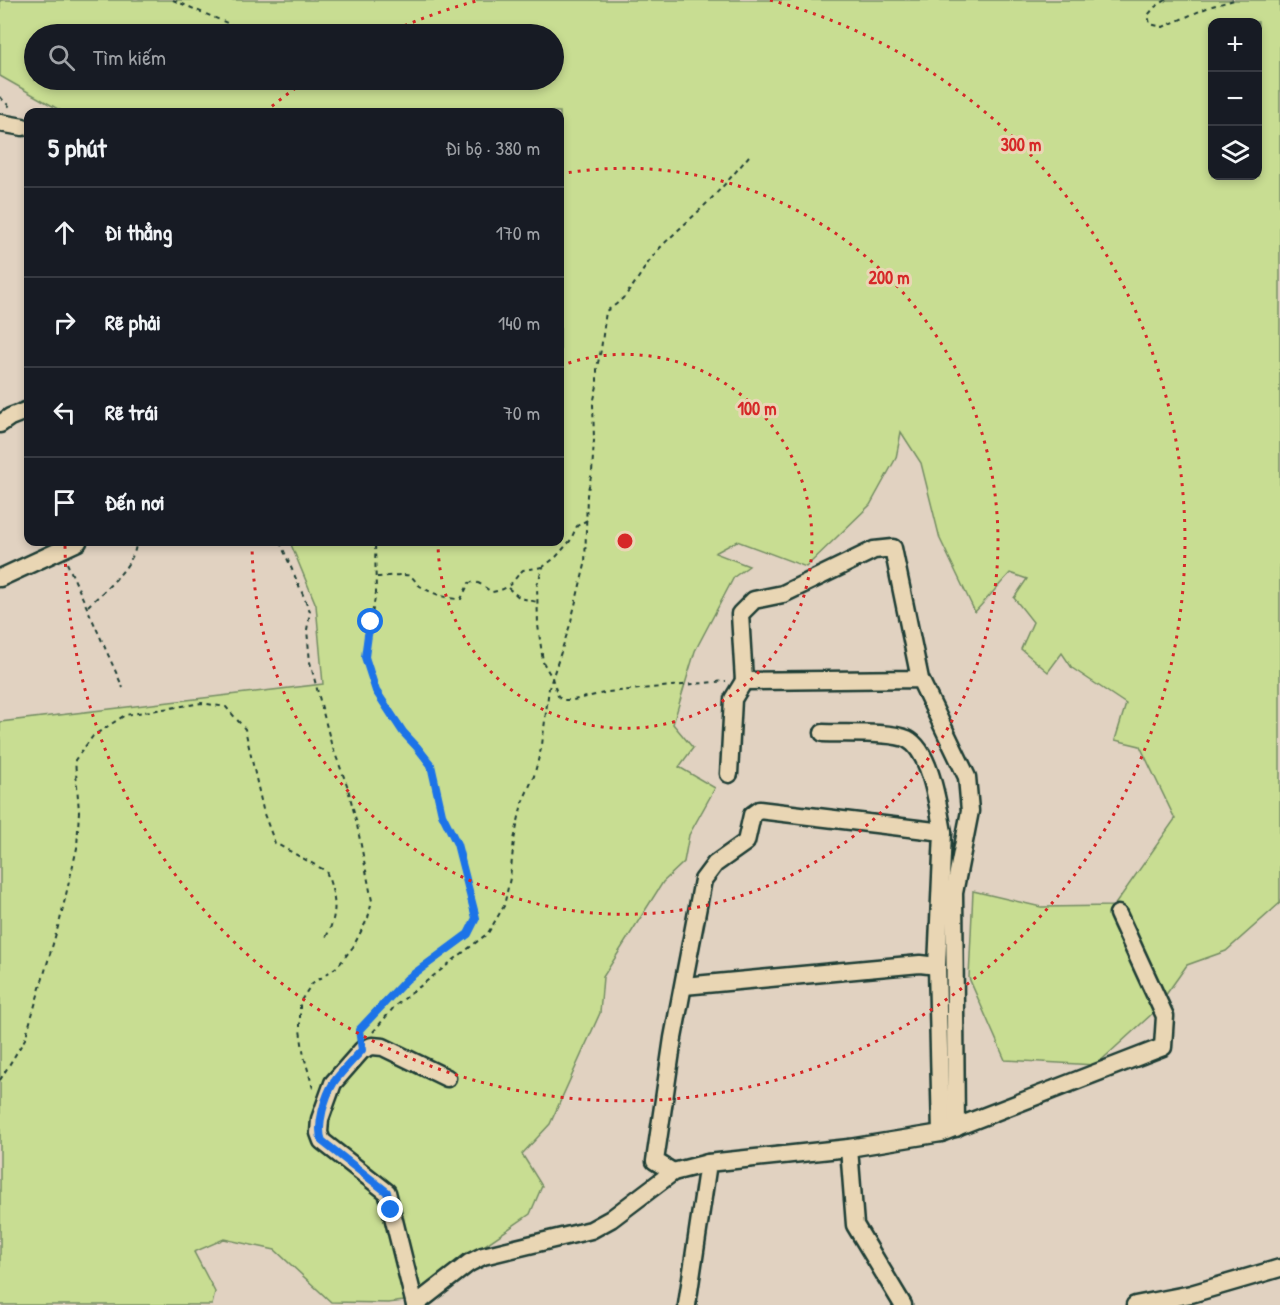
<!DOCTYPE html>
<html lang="vi">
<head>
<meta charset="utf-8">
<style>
  :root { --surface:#171b24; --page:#242831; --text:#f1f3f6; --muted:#9ea1a6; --line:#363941 }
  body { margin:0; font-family:"Patrick Hand",sans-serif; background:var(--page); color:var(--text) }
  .controls { position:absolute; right:18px; top:18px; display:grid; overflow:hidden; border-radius:12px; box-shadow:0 3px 9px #0003 }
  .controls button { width:54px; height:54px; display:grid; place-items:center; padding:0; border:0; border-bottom:2px solid var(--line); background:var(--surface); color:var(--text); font:30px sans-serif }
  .stop { position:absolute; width:18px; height:18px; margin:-14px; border:4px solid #1a73e8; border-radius:50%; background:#fff }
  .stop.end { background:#1a73e8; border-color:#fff; box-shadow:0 2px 6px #0008 }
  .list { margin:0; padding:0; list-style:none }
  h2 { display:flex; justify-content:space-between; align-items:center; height:78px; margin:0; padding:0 24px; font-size:26px }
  h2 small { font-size:20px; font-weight:400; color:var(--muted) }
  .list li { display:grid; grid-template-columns:39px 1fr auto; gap:18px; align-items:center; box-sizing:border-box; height:90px; padding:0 24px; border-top:2px solid var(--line) }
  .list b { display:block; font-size:22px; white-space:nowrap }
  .list em { font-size:20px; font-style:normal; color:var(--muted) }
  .icon { flex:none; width:33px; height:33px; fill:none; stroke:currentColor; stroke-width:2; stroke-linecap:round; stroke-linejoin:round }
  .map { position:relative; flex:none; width:1280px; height:1305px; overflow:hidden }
  .search { position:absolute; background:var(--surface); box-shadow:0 3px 9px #0003; left:24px; top:24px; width:540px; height:66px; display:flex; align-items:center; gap:15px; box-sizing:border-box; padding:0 21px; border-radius:33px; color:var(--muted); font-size:22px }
  .panel { position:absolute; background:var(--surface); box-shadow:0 3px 9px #0003; left:24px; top:108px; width:540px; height:438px; border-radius:12px }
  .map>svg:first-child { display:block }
  .green { fill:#c8dd92; stroke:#748d63; stroke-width:1.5; fill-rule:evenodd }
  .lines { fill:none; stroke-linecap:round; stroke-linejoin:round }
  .minor-casing { stroke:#1f3d34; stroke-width:21 }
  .path { stroke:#1f3d34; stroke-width:2; stroke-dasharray:4.5 4.5; stroke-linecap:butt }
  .minor { stroke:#e9d6b4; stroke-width:16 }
  .route { stroke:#1a73e8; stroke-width:8 }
  .ring { fill:none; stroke:#d62828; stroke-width:3; stroke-dasharray:3 6 }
  .centre { fill:#d62828; stroke:#e9d6b4; stroke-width:3 }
  .ring-label { font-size:18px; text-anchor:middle; font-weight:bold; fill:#d62828; stroke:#e9d6b4; stroke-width:6; stroke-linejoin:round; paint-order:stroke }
</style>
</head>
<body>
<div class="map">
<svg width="1280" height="1305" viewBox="0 0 1280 1305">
  <rect width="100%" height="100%" fill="#e1d2c1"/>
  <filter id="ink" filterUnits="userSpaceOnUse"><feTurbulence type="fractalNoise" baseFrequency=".0167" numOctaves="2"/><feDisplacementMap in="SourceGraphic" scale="12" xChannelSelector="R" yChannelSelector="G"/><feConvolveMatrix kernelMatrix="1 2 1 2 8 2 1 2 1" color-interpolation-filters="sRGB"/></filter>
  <g filter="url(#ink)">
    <path class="green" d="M0,0H1280V903L1226,951L1187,965L1153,1013L1096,1065L1005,1060L969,978L973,891L1041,907L1114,906L1175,819L1140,746L1115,740L1126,704L1072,668L1062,653L1048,672L1021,649L1033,622L1014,598L1027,579L1010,573L975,612L940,539L921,463L901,432L896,458L870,505L806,567L737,541L715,553L749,566L734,577L695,651L673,724L693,748L679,767L715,788L689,835L684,862L663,882L603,977L600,1013L550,1124L522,1154L542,1186L530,1214L404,1301L388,1303L331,1302L275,1250L224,1239L194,1252L215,1292L212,1305H0V722L323,684L316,605L290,542H560V112H63L0,76ZM1212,22H1258V176H1212ZM34,34H554V80H34Z"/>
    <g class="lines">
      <g class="minor-casing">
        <g id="minor">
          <polyline points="0,123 23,127"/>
          <polyline points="0,424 10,417 28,410"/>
          <polyline points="0,578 78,542"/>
          <polyline points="920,679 744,681 740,614 754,600 783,594 874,550 893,548 920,679 967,777 970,811 954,893 956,1128"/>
          <path d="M823,733C843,734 890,731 907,739C931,751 938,807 943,832"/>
          <polyline points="729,774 733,699 744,681"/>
          <polyline points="684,986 920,964 937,966"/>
          <polyline points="849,1148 855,1225 903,1305"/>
          <polyline points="673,1172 655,1161 673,1038 703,880 715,864 746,842 752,815 759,810 943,832 937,966 941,1133"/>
          <polyline points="415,1305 387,1192 322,1141 319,1133 320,1119 333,1083 362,1050 372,1046 383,1047 447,1078"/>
          <polyline points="415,1305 469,1263 483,1256 591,1230 611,1219 673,1172 708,1163"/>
          <polyline points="687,1305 708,1163 849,1148 941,1133 1163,1047 1165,1016 1118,914"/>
          <polyline points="1135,1305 1191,1294 1280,1268"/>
        </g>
      </g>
      <g class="path">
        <polyline points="173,0 253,34"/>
        <polyline points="1166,0 1155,7 1148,15 1150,24 1163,27 1209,7 1234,0"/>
        <polyline points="0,97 12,109"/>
        <polyline points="587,520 577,526 570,541 556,557 543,567 537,585 538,625 543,662 552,678 558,696 564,700 573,700 608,692 726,681"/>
        <polyline points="280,542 310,611 307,630 310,662 331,743 347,785 356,820 372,901 368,918 353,947 338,966 311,985 300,1002 300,1030 304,1056 314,1092"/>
        <polyline points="67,563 123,688"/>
        <path d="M377,577C384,577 406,573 410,576C414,578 416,583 420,586C433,594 447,599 461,599L469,583C480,580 484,588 492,592C511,589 511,582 523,570L543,567"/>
        <polyline points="508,588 520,598 537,602"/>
        <path d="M88,606C103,592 137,563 136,542"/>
        <path d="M373,1032L395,1006L488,933L504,906L510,878L514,840L522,803L534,776L542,745L549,688L570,625L585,565L587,495L592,472L594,440L593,404L597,386V367L601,350L606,311C633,296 639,271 659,249C674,233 690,220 706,204C721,189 735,173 749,156"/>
        <polyline points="360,1037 359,1030 407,979 468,934 476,918 457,844 442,815 431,765 417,747 403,732 376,691 367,666 366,645 376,593 375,542"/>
        <path d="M0,1080L25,1039L60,920L77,848L79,811L75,760L93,736L125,715L202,703L226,707L245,729L264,814L275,843L326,871C336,898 339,913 325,939"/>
      </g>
      <use href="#minor" class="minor"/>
    </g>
  </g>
  <g class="lines" filter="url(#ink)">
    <path class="route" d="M371,622L368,635L365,657L376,691L403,732L417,747L431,765L442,814L457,844L476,918L468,934L407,979L359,1030L362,1050C353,1060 342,1071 334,1082C325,1096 316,1126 322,1141L387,1192L391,1210"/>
  </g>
  <g class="ring">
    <path d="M560 366A187 187 0 1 1 438 543"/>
    <path d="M560 174A373 373 0 1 1 252 544"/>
    <path d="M265 112A560 560 0 0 1 304 82M388 33A560 560 0 0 1 480 0M770 0A560 560 0 1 1 65 546"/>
  </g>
  <circle cx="625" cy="541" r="9" class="centre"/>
  <g class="ring-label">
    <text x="1021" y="151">300 m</text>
    <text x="889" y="284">200 m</text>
    <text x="757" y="415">100 m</text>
  </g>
</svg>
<div class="controls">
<button>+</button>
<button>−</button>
<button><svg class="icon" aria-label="layers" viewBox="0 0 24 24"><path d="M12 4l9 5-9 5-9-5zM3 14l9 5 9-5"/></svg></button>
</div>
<div class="stop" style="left:371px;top:622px"></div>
<div class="stop end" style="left:391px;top:1210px"></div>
<div class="search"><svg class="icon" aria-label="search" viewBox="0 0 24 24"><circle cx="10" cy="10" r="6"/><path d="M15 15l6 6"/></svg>Tìm kiếm</div>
<section class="panel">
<h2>5 phút<small>Đi bộ · 380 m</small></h2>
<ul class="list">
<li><svg class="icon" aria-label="ahead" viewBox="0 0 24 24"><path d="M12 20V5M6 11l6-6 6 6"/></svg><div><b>Đi thẳng</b></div><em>170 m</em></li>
<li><svg class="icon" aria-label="right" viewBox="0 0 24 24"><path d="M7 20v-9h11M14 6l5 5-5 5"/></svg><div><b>Rẽ phải</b></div><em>140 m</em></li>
<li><svg class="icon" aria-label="left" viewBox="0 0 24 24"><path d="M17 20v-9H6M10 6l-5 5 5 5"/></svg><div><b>Rẽ trái</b></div><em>70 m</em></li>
<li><svg class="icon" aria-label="arrive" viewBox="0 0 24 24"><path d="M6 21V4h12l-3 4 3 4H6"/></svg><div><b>Đến nơi</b></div></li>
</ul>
</section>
</div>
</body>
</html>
